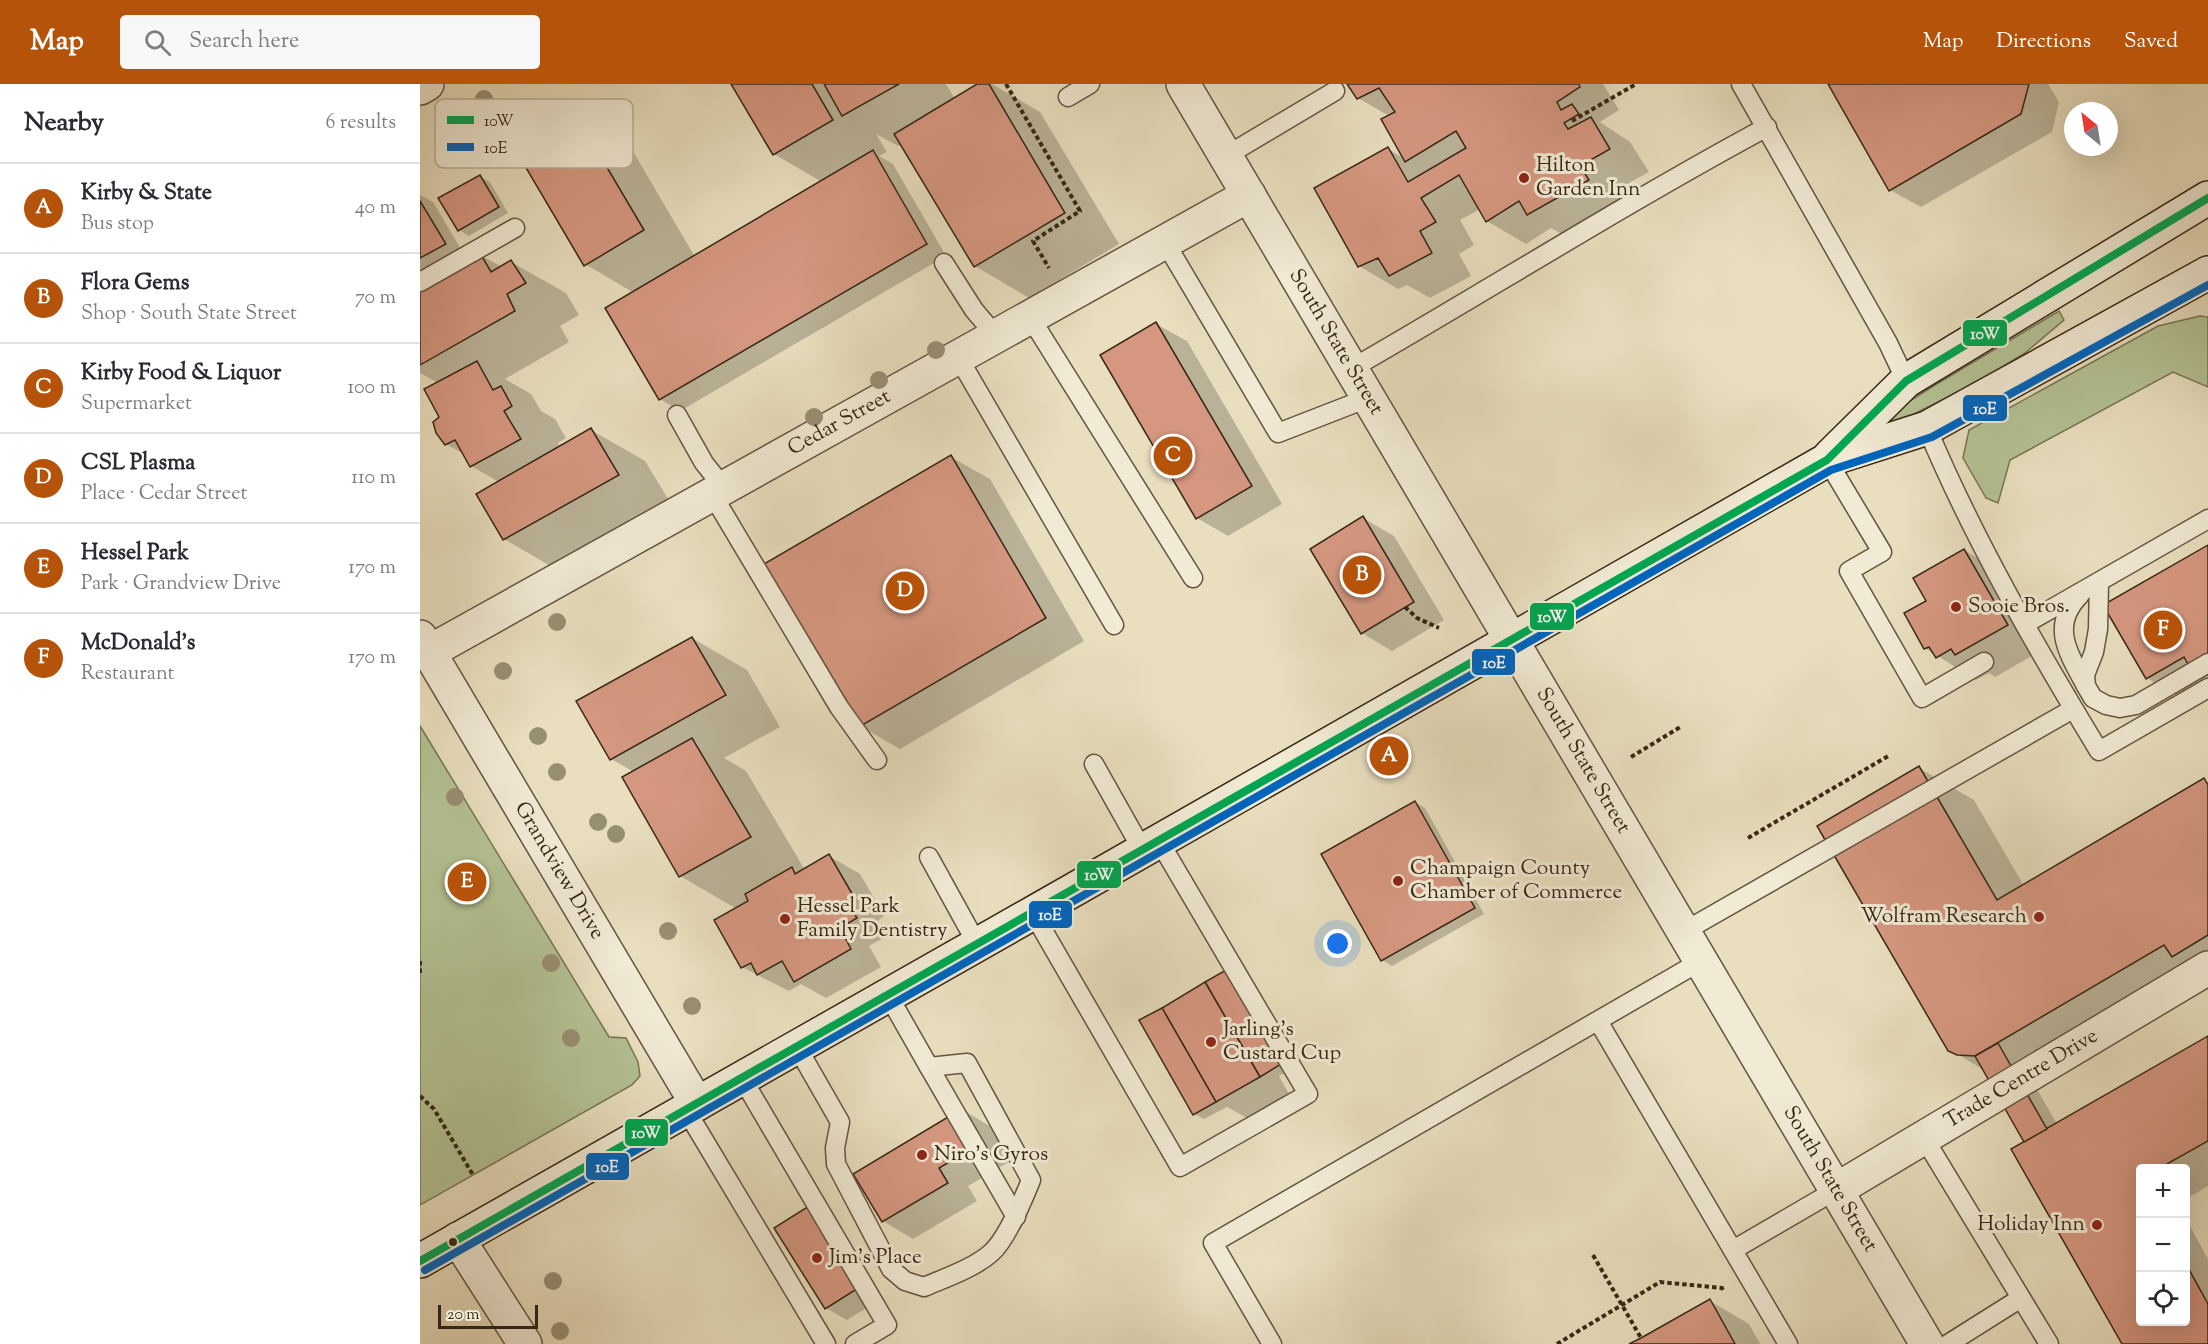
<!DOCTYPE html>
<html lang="en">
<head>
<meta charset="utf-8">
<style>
  :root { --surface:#fff; --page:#f7f7f7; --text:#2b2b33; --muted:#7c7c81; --line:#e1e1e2; --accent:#b45309 }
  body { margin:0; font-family:"Sorts Mill Goudy",serif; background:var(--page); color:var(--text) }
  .controls { position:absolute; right:18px; bottom:18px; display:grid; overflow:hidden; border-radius:6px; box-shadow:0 6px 24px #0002 }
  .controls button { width:54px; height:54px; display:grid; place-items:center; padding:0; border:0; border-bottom:2px solid var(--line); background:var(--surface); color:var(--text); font:30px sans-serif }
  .compass { position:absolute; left:1644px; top:18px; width:54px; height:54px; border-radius:50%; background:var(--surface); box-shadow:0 6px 24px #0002; rotate:330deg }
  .scale { position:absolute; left:18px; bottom:15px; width:100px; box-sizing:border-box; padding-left:6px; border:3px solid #372715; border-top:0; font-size:16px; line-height:21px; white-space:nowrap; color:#372715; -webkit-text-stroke:4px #f1ead5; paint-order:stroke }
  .you { position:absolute; left:918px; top:860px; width:21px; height:21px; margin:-15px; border:4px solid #fff; border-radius:50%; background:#1a73e8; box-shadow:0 0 0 9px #1a73e833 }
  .badge { display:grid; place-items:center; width:39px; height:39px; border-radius:50%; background:var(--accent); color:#fff; font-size:20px; font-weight:700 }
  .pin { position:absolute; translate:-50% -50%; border:3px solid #fff; box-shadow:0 2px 6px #0006 }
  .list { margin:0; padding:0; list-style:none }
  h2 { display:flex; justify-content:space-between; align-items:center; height:78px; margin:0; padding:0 24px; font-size:26px }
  h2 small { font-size:20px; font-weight:400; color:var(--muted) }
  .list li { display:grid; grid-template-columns:39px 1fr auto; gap:18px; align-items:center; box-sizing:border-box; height:90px; padding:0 24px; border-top:2px solid var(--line) }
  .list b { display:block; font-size:22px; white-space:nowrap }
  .list p { margin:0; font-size:20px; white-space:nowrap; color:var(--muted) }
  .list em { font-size:20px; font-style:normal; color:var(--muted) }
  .icon { flex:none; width:33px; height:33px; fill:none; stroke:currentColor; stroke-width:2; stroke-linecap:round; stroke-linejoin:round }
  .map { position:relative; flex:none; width:1788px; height:1260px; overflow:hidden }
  header { display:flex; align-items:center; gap:36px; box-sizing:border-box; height:84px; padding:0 30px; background:var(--accent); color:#fff }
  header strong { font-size:28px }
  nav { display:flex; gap:33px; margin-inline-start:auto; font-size:21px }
  .search { width:420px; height:54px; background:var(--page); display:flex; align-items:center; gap:15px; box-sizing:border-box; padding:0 21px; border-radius:6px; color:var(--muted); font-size:22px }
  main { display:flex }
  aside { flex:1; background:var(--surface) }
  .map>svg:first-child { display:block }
  .green { fill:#b4c294; stroke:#767454; stroke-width:1.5 }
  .shadow { fill:#0003 }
  .building { fill:#d59780; stroke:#372715; stroke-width:1.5 }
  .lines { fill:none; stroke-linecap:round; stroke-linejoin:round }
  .lane-casing { stroke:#645540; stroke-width:21 }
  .street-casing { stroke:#645540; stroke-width:36 }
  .secondary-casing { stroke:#372715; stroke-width:36 }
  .path { stroke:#372715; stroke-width:4; stroke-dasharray:4.5 3; stroke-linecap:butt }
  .lane { stroke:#f1ead5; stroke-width:18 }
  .street { stroke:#f1ead5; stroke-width:33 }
  .secondary { stroke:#f1ead5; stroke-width:33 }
  .bus-1-casing { stroke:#f1ead5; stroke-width:12 }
  .bus-2-casing { stroke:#f1ead5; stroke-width:12 }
  .bus-1 { stroke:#00a651; stroke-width:8 }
  .bus-2 { stroke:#0065bd; stroke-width:8 }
  .tree { fill:#988f73 }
  .poi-dot { fill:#8f2418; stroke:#f1ead5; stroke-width:2 }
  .bus-dot { fill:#372715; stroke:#f1ead5; stroke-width:2 }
  .labels { text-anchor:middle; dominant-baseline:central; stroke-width:6; stroke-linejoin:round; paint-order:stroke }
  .poi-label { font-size:21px; fill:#372715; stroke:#f1ead5; text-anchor:start }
  .street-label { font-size:21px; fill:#372715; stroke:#f1ead5 }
  .key { fill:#f1ead5; stroke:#b9b09b; stroke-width:1.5 }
  .key-label { font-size:16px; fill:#372715 }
  .line-badge { stroke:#f1ead5; stroke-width:2 }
  .badge-label { font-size:16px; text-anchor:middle; font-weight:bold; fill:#fff }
</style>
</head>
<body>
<header>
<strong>Map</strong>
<div class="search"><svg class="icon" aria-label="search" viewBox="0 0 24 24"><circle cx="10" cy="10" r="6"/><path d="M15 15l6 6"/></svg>Search here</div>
<nav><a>Map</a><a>Directions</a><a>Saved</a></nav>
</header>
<main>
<aside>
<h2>Nearby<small>6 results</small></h2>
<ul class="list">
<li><span class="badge">A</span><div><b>Kirby &amp; State</b><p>Bus stop</p></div><em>40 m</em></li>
<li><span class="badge">B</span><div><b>Flora Gems</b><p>Shop · South State Street</p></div><em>70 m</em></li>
<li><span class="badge">C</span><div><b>Kirby Food &amp; Liquor</b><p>Supermarket</p></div><em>100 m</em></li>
<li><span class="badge">D</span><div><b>CSL Plasma</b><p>Place · Cedar Street</p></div><em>110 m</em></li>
<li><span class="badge">E</span><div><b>Hessel Park</b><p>Park · Grandview Drive</p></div><em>170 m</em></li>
<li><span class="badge">F</span><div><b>McDonald's</b><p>Restaurant</p></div><em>170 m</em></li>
</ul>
</aside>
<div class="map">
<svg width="1788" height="1260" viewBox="0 0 1788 1260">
  <rect width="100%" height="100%" fill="#e9dfbf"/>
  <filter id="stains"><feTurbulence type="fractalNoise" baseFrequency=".00333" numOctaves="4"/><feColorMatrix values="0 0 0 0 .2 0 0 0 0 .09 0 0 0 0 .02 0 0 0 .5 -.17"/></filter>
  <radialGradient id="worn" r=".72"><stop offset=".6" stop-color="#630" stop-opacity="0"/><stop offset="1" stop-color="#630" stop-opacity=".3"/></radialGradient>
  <g class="green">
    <polygon points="1639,227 1644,236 1605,269 1556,299 1454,350 1449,343 1515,301"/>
    <polygon points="1780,232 1788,233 1788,303 1753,288 1590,376 1578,419 1566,414 1543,374 1549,346 1738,242"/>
    <polygon points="0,642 189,953 206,954 218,978 220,992 212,1001 0,1121"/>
  </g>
  <g class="shadow">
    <polygon points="313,0 526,0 535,15 560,0 572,0 620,28 699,160 609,214 555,182 482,60 478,62 456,50 467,68 459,72 473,80 526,172 260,327 240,315 214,209 165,180 149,21 204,52 275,173 402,98 354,70"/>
    <polygon points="929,0 1183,0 1199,26 1180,38 1210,58 1229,88 1198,105 1207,119 1147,153 1131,144 1106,160 1067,137 1060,125 1040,136 1054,161 1039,170 1051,192 1010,214 987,201 978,205 939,182 968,65 985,75 969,32 938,14"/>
    <polygon points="1409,0 1628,0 1639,18 1632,48 1501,123 1470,106"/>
    <polygon points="60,93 70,98 88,129 49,152 39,146"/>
    <polygon points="0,111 13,118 45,172 0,197"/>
    <polygon points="60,171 82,183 91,178 146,209 159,231 140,242 149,258 85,295 111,310 121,327 135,335 146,354 138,359 140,363 171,346 225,377 253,423 139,487 84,455 79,398 51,382 44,370 26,360 18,299 0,289 0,204"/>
    <polygon points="736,240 767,257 862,420 808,452 777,434"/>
    <polygon points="531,373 570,395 664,557 480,665 440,642"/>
    <polygon points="943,434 974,452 1024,536 972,567 942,549"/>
    <polygon points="1788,462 1788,594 1757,612 1727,594"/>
    <polygon points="1544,466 1584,489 1626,564 1575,593 1569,589 1556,596 1505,564"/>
    <polygon points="272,554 327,586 360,643 304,674 326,687 385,786 409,772 440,790 464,831 458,837 467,852 449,862 461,883 406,914 381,900 369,907 322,883 317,825 260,792 214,688 191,675"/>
    <polygon points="1499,684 1554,716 1604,802 1784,696 1788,698 1788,899 1614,1000 1637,1040 1788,954 1788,1102 1766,1115 1766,1084 1720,1084 1720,1238 1766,1238 1766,1135 1788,1175 1788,1260 1704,1260 1607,1058 1564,986 1529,965"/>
    <polygon points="995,718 1005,724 1064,830 972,882 962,876"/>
    <polygon points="816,893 870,986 859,992 869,1010 827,1034 807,1023 784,1035 775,1030"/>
    <polygon points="543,1026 573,1044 592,1076 548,1102 557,1117 493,1155 463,1137"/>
    <polygon points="356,1145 459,1216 427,1236 406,1224"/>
    <polygon points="1290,1217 1329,1240 1340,1260 1212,1260"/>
  </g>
  <g class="building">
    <polygon points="311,0 392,0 413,36 353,71"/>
    <polygon points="404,0 479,0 422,32"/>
    <polygon points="557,0 569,0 645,129 554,183 474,50"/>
    <polygon points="927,0 1159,0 1160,3 1137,18 1141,26 1152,20 1159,30 1144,39 1148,45 1171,33 1190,65 1160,82 1169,96 1107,131 1099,117 1066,138 1039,91 1001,114 1016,138 1000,147 1012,169 969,192 958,174 938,183 894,104 968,63 988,98 1046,64 1036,47 985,78 961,35 975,28 959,4 937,15"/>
    <polygon points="1408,0 1609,0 1601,30 1469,107"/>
    <polygon points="149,19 224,146 164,182 89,55"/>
    <polygon points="453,66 507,160 239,316 185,224"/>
    <polygon points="60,91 79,123 38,147 18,114"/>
    <polygon points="0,117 26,160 0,174"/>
    <polygon points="60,169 71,188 91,176 106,199 87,210 95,227 0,281 0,202"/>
    <polygon points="736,238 832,402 776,435 680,271"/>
    <polygon points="57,277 73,306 81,302 92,322 84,327 101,355 50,383 35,356 25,361 16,349 13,338 19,333 4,305"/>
    <polygon points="171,344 199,391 83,456 56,410"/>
    <polygon points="531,371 626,534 439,643 344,480"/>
    <polygon points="943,432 994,518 941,550 890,465"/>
    <polygon points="1788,461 1788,571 1769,582 1764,573 1726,595 1683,521"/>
    <polygon points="1544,465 1588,541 1535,571 1531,565 1516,574 1509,563 1504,565 1484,529 1506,517 1493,494"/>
    <polygon points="272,553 306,611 190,676 156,617"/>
    <polygon points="272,654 331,753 259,793 202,693"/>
    <polygon points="1499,682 1577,816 1784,694 1788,701 1788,851 1752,873 1744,861 1555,972 1537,971 1528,967 1397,742"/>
    <polygon points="995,717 1055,824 961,877 901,770"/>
    <polygon points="409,770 434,813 428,819 437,834 420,844 431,865 374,898 362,877 337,891 331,879 321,884 294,836 328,817 325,810 372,783 375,790"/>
    <polygon points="806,886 861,980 840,993 785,898"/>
    <polygon points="785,898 840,993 796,1018 742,924"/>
    <polygon points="742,924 796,1018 773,1031 719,936"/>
    <polygon points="1788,952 1788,1057 1740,1084 1720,1084 1720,1096 1718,1097 1720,1101 1720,1238 1766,1238 1766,1180 1788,1220 1788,1260 1702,1260 1591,1065"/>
    <polygon points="1578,959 1627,1045 1604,1058 1555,972"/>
    <polygon points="543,1024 563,1058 519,1084 528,1099 462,1138 433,1090"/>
    <polygon points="389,1122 440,1203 405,1225 354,1144"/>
    <polygon points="1290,1215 1315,1260 1209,1260 1221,1254"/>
  </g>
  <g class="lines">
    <g class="lane-casing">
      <g id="lane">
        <polyline points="1321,0 1468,259 1486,297"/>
        <polyline points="648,13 670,0"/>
        <polyline points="806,72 915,7"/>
        <polyline points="745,158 858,349 948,314"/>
        <polyline points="524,179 554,226 576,252"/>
        <polyline points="0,198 95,144"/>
        <polyline points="610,233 773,494"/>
        <polyline points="538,273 694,541"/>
        <path d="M931,285C1070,205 1206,119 1347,43"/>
        <polyline points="257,331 284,379 304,404"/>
        <path d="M1507,344C1554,456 1616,563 1679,667L1788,604"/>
        <polyline points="1407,376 1462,468 1429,487 1502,614 1564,578"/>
        <polyline points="292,410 419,623 457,676"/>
        <polyline points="1679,498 1678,545 1674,568 1665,591 1666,602 1673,614 1686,621 1700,624 1716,621 1788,579"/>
        <path d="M1660,511C1629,542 1649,570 1666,602"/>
        <polyline points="1605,540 1788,435"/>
        <polyline points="674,680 723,767"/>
        <polyline points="509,773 557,860"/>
        <polyline points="613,829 760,1083 888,1010 739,757"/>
        <polyline points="1263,848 1653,625"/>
        <polyline points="1178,937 1368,1260"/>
        <path d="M377,963L420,1038L415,1064L416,1080L471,1185L485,1197L504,1203C525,1194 554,1184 571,1169C587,1155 603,1116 611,1096L547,979L509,983L468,911"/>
        <polyline points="509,983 596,1133"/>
        <polyline points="322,994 467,1241 435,1260"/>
        <polyline points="266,1026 406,1260"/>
        <polyline points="1504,1054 1629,1260"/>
        <polyline points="1313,1166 1416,1106"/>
        <polyline points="852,1260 793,1159 1281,877"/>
        <polyline points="1528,1260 1601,1214"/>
      </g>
    </g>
    <g class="street-casing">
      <g id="street">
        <path id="s1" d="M763,0L1507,1260"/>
        <polyline points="0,4 7,0"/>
        <path id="s2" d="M0,553L277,1020"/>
        <path id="s3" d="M9,568L829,111"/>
        <path id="s4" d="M1416,1106L1788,884"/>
        <polyline points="38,1155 105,1260"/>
      </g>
    </g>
    <g class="secondary-casing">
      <g id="secondary">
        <polyline points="1410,372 1486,297 1788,114"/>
        <polyline points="0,1177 613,829 1407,376 1507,344 1788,189"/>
      </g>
    </g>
    <g class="path">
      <polyline points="586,0 660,127 613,157 629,184"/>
      <polyline points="1152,37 1216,0"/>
      <polyline points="985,523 997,534 1019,544"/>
      <polyline points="1211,673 1262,642"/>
      <polyline points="1328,754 1470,671"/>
      <polyline points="0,877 0,892"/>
      <polyline points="0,1012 14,1025 53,1091"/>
      <polyline points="1173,1171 1221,1254"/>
      <polyline points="1137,1260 1240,1198 1302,1204 1303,1206"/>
    </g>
    <use href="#lane" class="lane"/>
    <use href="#street" class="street"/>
    <use href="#secondary" class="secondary"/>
    <g class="bus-1-casing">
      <polyline id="bus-1" points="0,1177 1407,376 1486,297 1788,114"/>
    </g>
    <g class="bus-2-casing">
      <polyline id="bus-2" points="5,1186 1411,386 1512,353 1788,201"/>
    </g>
    <use href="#bus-1" class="bus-1"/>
    <use href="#bus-2" class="bus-2"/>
  </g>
  <g class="tree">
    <circle cx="64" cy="15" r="9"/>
    <circle cx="516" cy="266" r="9"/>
    <circle cx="459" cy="296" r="9"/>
    <circle cx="394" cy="333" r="9"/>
    <circle cx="137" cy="538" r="9"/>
    <circle cx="83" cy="587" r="9"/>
    <circle cx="118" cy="652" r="9"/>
    <circle cx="137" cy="688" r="9"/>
    <circle cx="35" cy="713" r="9"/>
    <circle cx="178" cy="738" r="9"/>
    <circle cx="196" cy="750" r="9"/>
    <circle cx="248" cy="847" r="9"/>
    <circle cx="131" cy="879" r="9"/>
    <circle cx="272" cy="922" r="9"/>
    <circle cx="151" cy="954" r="9"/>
    <circle cx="133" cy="1197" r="9"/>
    <circle cx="140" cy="1247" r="9"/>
  </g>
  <g class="poi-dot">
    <circle cx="1104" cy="94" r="6"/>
    <circle cx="1536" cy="523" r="6"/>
    <circle cx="978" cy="797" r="6"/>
    <circle cx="1619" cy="833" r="6"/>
    <circle cx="365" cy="835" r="6"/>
    <circle cx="791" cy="958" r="6"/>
    <circle cx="502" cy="1071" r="6"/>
    <circle cx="1677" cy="1141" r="6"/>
    <circle cx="397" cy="1174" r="6"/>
  </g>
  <circle class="bus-dot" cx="33" cy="1158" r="5"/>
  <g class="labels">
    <g class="poi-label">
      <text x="1116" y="82">Hilton<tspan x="1116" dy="24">Garden Inn</tspan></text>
      <text x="1548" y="523">Sooie Bros.</text>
      <text x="990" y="785">Champaign County<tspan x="990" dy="24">Chamber of Commerce</tspan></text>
      <text x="377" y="823">Hessel Park<tspan x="377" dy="24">Family Dentistry</tspan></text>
      <text x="1607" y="833" text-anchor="end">Wolfram Research</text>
      <text x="803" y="946">Jarling's<tspan x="803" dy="24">Custard Cup</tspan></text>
      <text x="514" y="1071">Niro’s Gyros</text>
      <text x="1665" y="1141" text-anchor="end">Holiday Inn</text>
      <text x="409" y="1174">Jim's Place</text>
    </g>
    <g class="street-label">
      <text stroke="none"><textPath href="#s1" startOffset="300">South State Street</textPath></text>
      <text stroke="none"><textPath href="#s3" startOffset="470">Cedar Street</textPath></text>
      <text stroke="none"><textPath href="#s1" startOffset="786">South State Street</textPath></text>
      <text stroke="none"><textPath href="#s2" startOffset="272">Grandview Drive</textPath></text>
      <text stroke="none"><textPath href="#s4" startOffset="216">Trade Centre Drive</textPath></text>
      <text stroke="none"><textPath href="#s1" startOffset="1272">South State Street</textPath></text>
    </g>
  </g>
  <rect x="15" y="15" width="198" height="69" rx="9" class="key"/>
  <rect x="27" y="32" width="27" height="8" fill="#00a651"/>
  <rect x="27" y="59" width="27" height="8" fill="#0065bd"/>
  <g class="key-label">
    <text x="64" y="42">10W</text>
    <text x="64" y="69">10E</text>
  </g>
  <g class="line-badge">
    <rect x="1542" y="235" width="46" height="28" rx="6" fill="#00a651"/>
    <rect x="1542" y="310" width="46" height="28" rx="6" fill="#0065bd"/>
    <rect x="1109" y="518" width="46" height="29" rx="6" fill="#00a651"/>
    <rect x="1051" y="564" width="45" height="28" rx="6" fill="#0065bd"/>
    <rect x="656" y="776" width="46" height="29" rx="6" fill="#00a651"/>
    <rect x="608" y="816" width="45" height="29" rx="6" fill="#0065bd"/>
    <rect x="204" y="1034" width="45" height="29" rx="6" fill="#00a651"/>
    <rect x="165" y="1068" width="45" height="29" rx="6" fill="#0065bd"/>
  </g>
  <g class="badge-label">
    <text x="1565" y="255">10W</text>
    <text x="1565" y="330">10E</text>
    <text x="1132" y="538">10W</text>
    <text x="1074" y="584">10E</text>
    <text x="679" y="796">10W</text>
    <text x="630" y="836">10E</text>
    <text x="226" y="1054">10W</text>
    <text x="187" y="1088">10E</text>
  </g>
  <rect width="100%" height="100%" filter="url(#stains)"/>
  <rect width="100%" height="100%" fill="url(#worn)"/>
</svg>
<div class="controls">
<button>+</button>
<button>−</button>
<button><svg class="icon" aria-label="locate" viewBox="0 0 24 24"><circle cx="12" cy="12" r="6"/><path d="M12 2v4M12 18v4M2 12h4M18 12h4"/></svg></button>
</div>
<svg class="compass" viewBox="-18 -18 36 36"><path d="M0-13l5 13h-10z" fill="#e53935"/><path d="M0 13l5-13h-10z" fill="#7c7c81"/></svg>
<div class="scale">20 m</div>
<div class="you"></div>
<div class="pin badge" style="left:969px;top:672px">A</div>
<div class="pin badge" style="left:942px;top:491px">B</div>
<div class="pin badge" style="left:753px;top:372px">C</div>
<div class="pin badge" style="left:485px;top:507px">D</div>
<div class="pin badge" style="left:47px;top:798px">E</div>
<div class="pin badge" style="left:1743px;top:546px">F</div>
</div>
</main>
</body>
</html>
